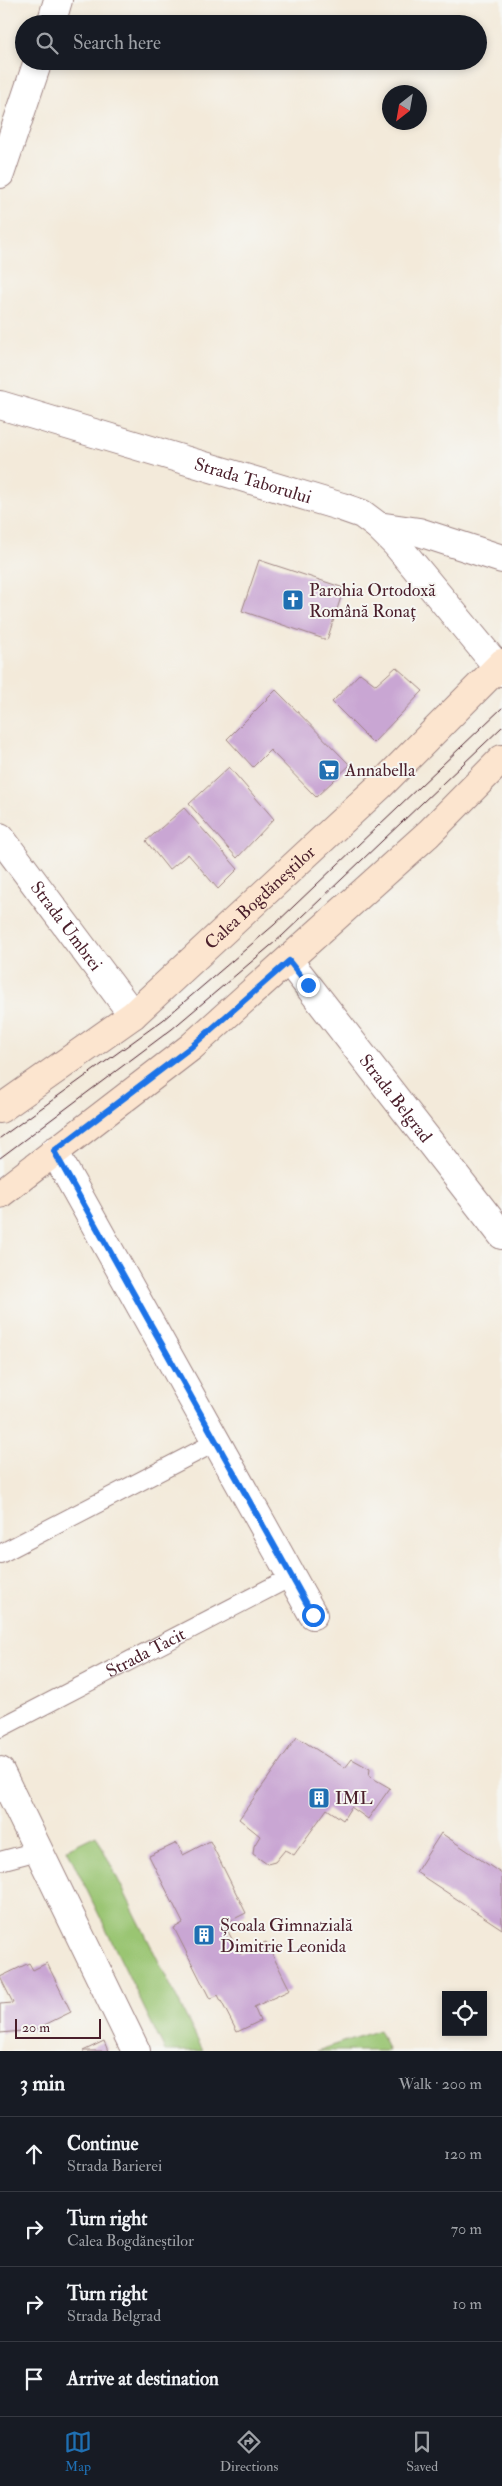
<!DOCTYPE html>
<html lang="en">
<head>
<meta charset="utf-8">
<style>
  :root { --surface:#171b24; --page:#20242c; --text:#f1f3f6; --muted:#9ea1a6; --line:#363941; --accent:#1f6fb2 }
  body { margin:0; font-family:"IM FELL Double Pica",serif; background:var(--page); color:var(--text) }
  .controls { position:absolute; right:15px; bottom:15px; display:grid; overflow:hidden; border-radius:0px; box-shadow:0 2px 8px #0003 }
  .controls button { width:45px; height:45px; display:grid; place-items:center; padding:0; border:0; border-bottom:1px solid var(--line); background:var(--surface); color:var(--text); font:25px sans-serif }
  .compass { position:absolute; left:382px; top:85px; width:45px; height:45px; border-radius:50%; background:var(--surface); box-shadow:0 2px 8px #0003; rotate:211deg }
  .scale { position:absolute; left:15px; bottom:12px; width:86px; box-sizing:border-box; padding-left:5px; border:2px solid #4a1f2b; border-top:0; font-size:14px; line-height:18px; white-space:nowrap; color:#4a1f2b; -webkit-text-stroke:4px #f6f6f2; paint-order:stroke }
  .stop { position:absolute; width:15px; height:15px; margin:-11px; border:4px solid #1a73e8; border-radius:50%; background:#fff }
  .stop.end { background:#1a73e8; border-color:#fff; box-shadow:0 1px 5px #0008 }
  .list { margin:0; padding:0; list-style:none }
  h2 { display:flex; justify-content:space-between; align-items:center; height:65px; margin:0; padding:0 20px; font-size:21px }
  h2 small { font-size:16px; font-weight:400; color:var(--muted) }
  .list li { display:grid; grid-template-columns:32px 1fr auto; gap:15px; align-items:center; box-sizing:border-box; height:75px; padding:0 20px; border-top:1px solid var(--line) }
  .list b { display:block; font-size:19px; white-space:nowrap }
  .list p { margin:0; font-size:16px; white-space:nowrap; color:var(--muted) }
  .list em { font-size:16px; font-style:normal; color:var(--muted) }
  .icon { flex:none; width:28px; height:28px; fill:none; stroke:currentColor; stroke-width:2; stroke-linecap:round; stroke-linejoin:round }
  .map { position:relative; flex:none; width:502px; height:2051px; overflow:hidden }
  .search { position:absolute; background:var(--surface); box-shadow:0 2px 8px #0003; left:15px; right:15px; top:15px; height:55px; display:flex; align-items:center; gap:12px; box-sizing:border-box; padding:0 18px; border-radius:28px; color:var(--muted); font-size:19px }
  .sheet { height:365px; background:var(--surface) }
  nav { display:flex; justify-content:space-around; align-items:center; box-sizing:border-box; height:70px; border-top:1px solid var(--line); background:var(--surface); font-size:14px; color:var(--muted) }
  nav a { display:grid; justify-items:center; gap:2px }
  nav .on { color:var(--accent) }
  .map>svg:first-child { display:block }
  .green { fill:#9ac572; stroke:#72724e }
  .building { fill:#c9a6d3 }
  .lines { fill:none; stroke-linecap:round; stroke-linejoin:round }
  .service-casing { stroke:#9e8482; stroke-width:20 }
  .minor-casing { stroke:#9e8482; stroke-width:30 }
  .secondary-casing { stroke:#9e8482; stroke-width:30 }
  .service { stroke:#fff; stroke-width:18 }
  .minor { stroke:#fff; stroke-width:28 }
  .secondary { stroke:#fce5cf; stroke-width:28 }
  .tram { stroke:#4a1f2b; stroke-width:1 }
  .route { stroke:#1a73e8; stroke-width:6 }
  .labels { text-anchor:middle; dominant-baseline:central; stroke-width:4; stroke-linejoin:round; paint-order:stroke }
  .street-label { font-size:18px; fill:#4a1f2b; stroke:#f6f6f2 }
  .poi-label { font-size:18px; fill:#4a1f2b; stroke:#f6f6f2; text-anchor:start }
</style>
</head>
<body>
<div class="map">
<svg width="502" height="2051" viewBox="0 0 502 2051">
  <rect width="100%" height="100%" fill="#f6f6f2"/>
  <filter id="ink" filterUnits="userSpaceOnUse"><feTurbulence type="fractalNoise" baseFrequency=".02" numOctaves="2"/><feDisplacementMap in="SourceGraphic" scale="10" xChannelSelector="R" yChannelSelector="G"/><feConvolveMatrix kernelMatrix="1 2 1 2 8 2 1 2 1" color-interpolation-filters="sRGB"/></filter>
  <filter id="wash" filterUnits="userSpaceOnUse"><feTurbulence type="fractalNoise" baseFrequency=".0096" numOctaves="4" result="noise"/><feDisplacementMap in="SourceGraphic" scale="20" xChannelSelector="R" yChannelSelector="G"/><feGaussianBlur stdDeviation="1.12" result="paint"/><feColorMatrix in="noise" values="0 0 0 0 0 0 0 0 0 0 0 0 0 0 0 0 0 1.4 0 .05"/><feComposite in="paint" operator="in"/></filter>
  <g filter="url(#wash)">
    <rect width="100%" height="100%" fill="#f3eada"/>
    <g class="green">
      <polygon points="96,1835 203,2051 165,2051 67,1849"/>
      <polygon points="379,2030 389,2051 317,2051"/>
    </g>
    <g id="blocks">
      <g class="building">
        <polygon points="259,560 344,588 327,640 242,611"/>
        <polygon points="396,667 423,691 373,743 332,702 360,673 376,685"/>
        <polygon points="276,690 350,765 316,797 270,750 253,767 227,739"/>
        <polygon points="229,767 274,819 237,858 189,804"/>
        <polygon points="184,808 238,869 218,889 188,854 169,870 146,841"/>
        <polygon points="297,1737 345,1768 352,1759 370,1769 369,1776 390,1788 368,1819 351,1807 343,1820 327,1809 294,1855 285,1850 275,1862 267,1864 253,1854 254,1846 260,1836 239,1819"/>
        <polygon points="441,1833 502,1874 502,1929 416,1872"/>
        <polygon points="210,1841 246,1913 224,1924 240,1954 266,1942 290,1990 254,2007 260,2021 237,2032 218,1995 210,1999 174,1928 183,1923 149,1856 177,1843 183,1855"/>
        <polygon points="29,1963 33,1970 47,1963 71,2012 34,2030 0,2033 0,2004 13,2003 0,1977"/>
        <polygon points="104,2041 108,2051 83,2051"/>
      </g>
    </g>
  </g>
  <g filter="url(#ink)">
    <use href="#blocks" fill-opacity="0" stroke="#9e8482" stroke-width="1"/>
    <g class="lines">
      <g class="service-casing">
        <g id="service">
          <polyline points="0,1554 216,1442"/>
          <path id="s1" d="M0,1728L291,1577"/>
          <polyline points="0,1861 38,1851"/>
        </g>
      </g>
      <g class="minor-casing">
        <g id="minor">
          <polyline points="51,24 58,0"/>
          <polyline points="0,174 38,61"/>
          <path id="s2" d="M0,405L342,507L362,514L378,526L419,532L502,559"/>
          <polyline points="378,526 396,544 502,672"/>
          <path id="s3" d="M0,837L133,1015"/>
          <path id="s4" d="M289,961L502,1235"/>
          <polyline points="54,1151 313,1615"/>
          <polyline points="0,1771 136,2051"/>
        </g>
      </g>
      <g class="secondary-casing">
        <g id="secondary">
          <path id="s5" d="M0,1109L133,1015L381,785L502,663"/>
          <polyline points="0,1194 191,1047 429,833 502,759"/>
        </g>
      </g>
      <use href="#service" class="service"/>
      <use href="#minor" class="minor"/>
      <use href="#secondary" class="secondary"/>
      <g class="tram">
        <polyline points="0,1138 163,1020 274,925 502,708"/>
        <polyline points="0,1158 172,1029 282,936 502,727"/>
      </g>
    </g>
  </g>
  <g class="lines" filter="url(#ink)">
    <polyline class="route" points="308,985 289,961 191,1047 54,1151 313,1615"/>
  </g>
  <defs>
    <g id="church-square" transform="scale(1.125)"><rect x="-9" y="-9" width="18" height="18" rx="4" fill="#1f6fb2" stroke="#f6f6f2"/><path d="M-1.2-6h2.4v3.5h3.3v2.4h-3.3V6h-2.4V-.1h-3.3v-2.4h3.3Z" fill="#fff"/></g>
    <g id="supermarket-square" transform="scale(1.125)"><rect x="-9" y="-9" width="18" height="18" rx="4" fill="#1f6fb2" stroke="#f6f6f2"/><path d="M-6-5.5h2.5l.6 2H6L4.5 2H-2.5L-4.4-4H-6ZM-1.5 3.2a1.3 1.3 0 1 0 .1 0ZM3 3.2a1.3 1.3 0 1 0 .1 0Z" fill="#fff"/></g>
    <g id="building-square" transform="scale(1.125)"><rect x="-9" y="-9" width="18" height="18" rx="4" fill="#1f6fb2" stroke="#f6f6f2"/><path d="M-4-6H4V6H1V3H-1V6H-4ZM-2.5-4.3h1.7v1.8h-1.7ZM.8-4.3h1.7v1.8H.8ZM-2.5-1h1.7V.8h-1.7ZM.8-1h1.7V.8H.8Z" fill="#fff"/></g>
  </defs>
  <g fill-rule="evenodd">
    <use href="#church-square" x="293" y="600"/>
    <use href="#supermarket-square" x="329" y="770"/>
    <use href="#building-square" x="319" y="1798"/>
    <use href="#building-square" x="204" y="1935"/>
  </g>
  <g class="labels">
    <g class="street-label">
      <text stroke="none"><textPath href="#s2" startOffset="264">Strada Taborului</textPath></text>
      <text stroke="none"><textPath href="#s5" startOffset="336">Calea Bogdăneștilor</textPath></text>
      <text stroke="none"><textPath href="#s3" startOffset="111">Strada Umbrei</textPath></text>
      <text stroke="none"><textPath href="#s4" startOffset="174">Strada Belgrad</textPath></text>
      <text stroke="none"><textPath href="#s1" startOffset="164">Strada Tacit</textPath></text>
    </g>
    <g class="poi-label">
      <text x="309" y="590">Parohia Ortodoxă<tspan x="309" dy="21">Română Ronaț</tspan></text>
      <text x="345" y="770">Annabella</text>
      <text x="335" y="1798">IML</text>
      <text x="220" y="1925">Școala Gimnazială<tspan x="220" dy="21">Dimitrie Leonida</tspan></text>
    </g>
  </g>
</svg>
<div class="controls">
<button><svg class="icon" aria-label="locate" viewBox="0 0 24 24"><circle cx="12" cy="12" r="6"/><path d="M12 2v4M12 18v4M2 12h4M18 12h4"/></svg></button>
</div>
<svg class="compass" viewBox="-18 -18 36 36"><path d="M0-13l5 13h-10z" fill="#e53935"/><path d="M0 13l5-13h-10z" fill="#9ea1a6"/></svg>
<div class="scale">20 m</div>
<div class="stop" style="left:313px;top:1615px"></div>
<div class="stop end" style="left:308px;top:985px"></div>
<div class="search"><svg class="icon" aria-label="search" viewBox="0 0 24 24"><circle cx="10" cy="10" r="6"/><path d="M15 15l6 6"/></svg>Search here</div>
</div>
<section class="sheet">
<h2>3 min<small>Walk · 200 m</small></h2>
<ul class="list">
<li><svg class="icon" aria-label="ahead" viewBox="0 0 24 24"><path d="M12 20V5M6 11l6-6 6 6"/></svg><div><b>Continue</b><p>Strada Barierei</p></div><em>120 m</em></li>
<li><svg class="icon" aria-label="right" viewBox="0 0 24 24"><path d="M7 20v-9h11M14 6l5 5-5 5"/></svg><div><b>Turn right</b><p>Calea Bogdăneștilor</p></div><em>70 m</em></li>
<li><svg class="icon" aria-label="right" viewBox="0 0 24 24"><path d="M7 20v-9h11M14 6l5 5-5 5"/></svg><div><b>Turn right</b><p>Strada Belgrad</p></div><em>10 m</em></li>
<li><svg class="icon" aria-label="arrive" viewBox="0 0 24 24"><path d="M6 21V4h12l-3 4 3 4H6"/></svg><div><b>Arrive at destination</b></div></li>
</ul>
</section>
<nav>
<a class="on"><svg class="icon" aria-label="map" viewBox="0 0 24 24"><path d="M3 6l6-2 6 2 6-2v14l-6 2-6-2-6 2zM9 4v14M15 6v14"/></svg>Map</a>
<a><svg class="icon" aria-label="directions" viewBox="0 0 24 24"><path d="M12 3l9 9-9 9-9-9zM9 14v-3h6M13 9l2 2-2 2"/></svg>Directions</a>
<a><svg class="icon" aria-label="saved" viewBox="0 0 24 24"><path d="M7 4h10v16l-5-4-5 4z"/></svg>Saved</a>
</nav>
</body>
</html>
